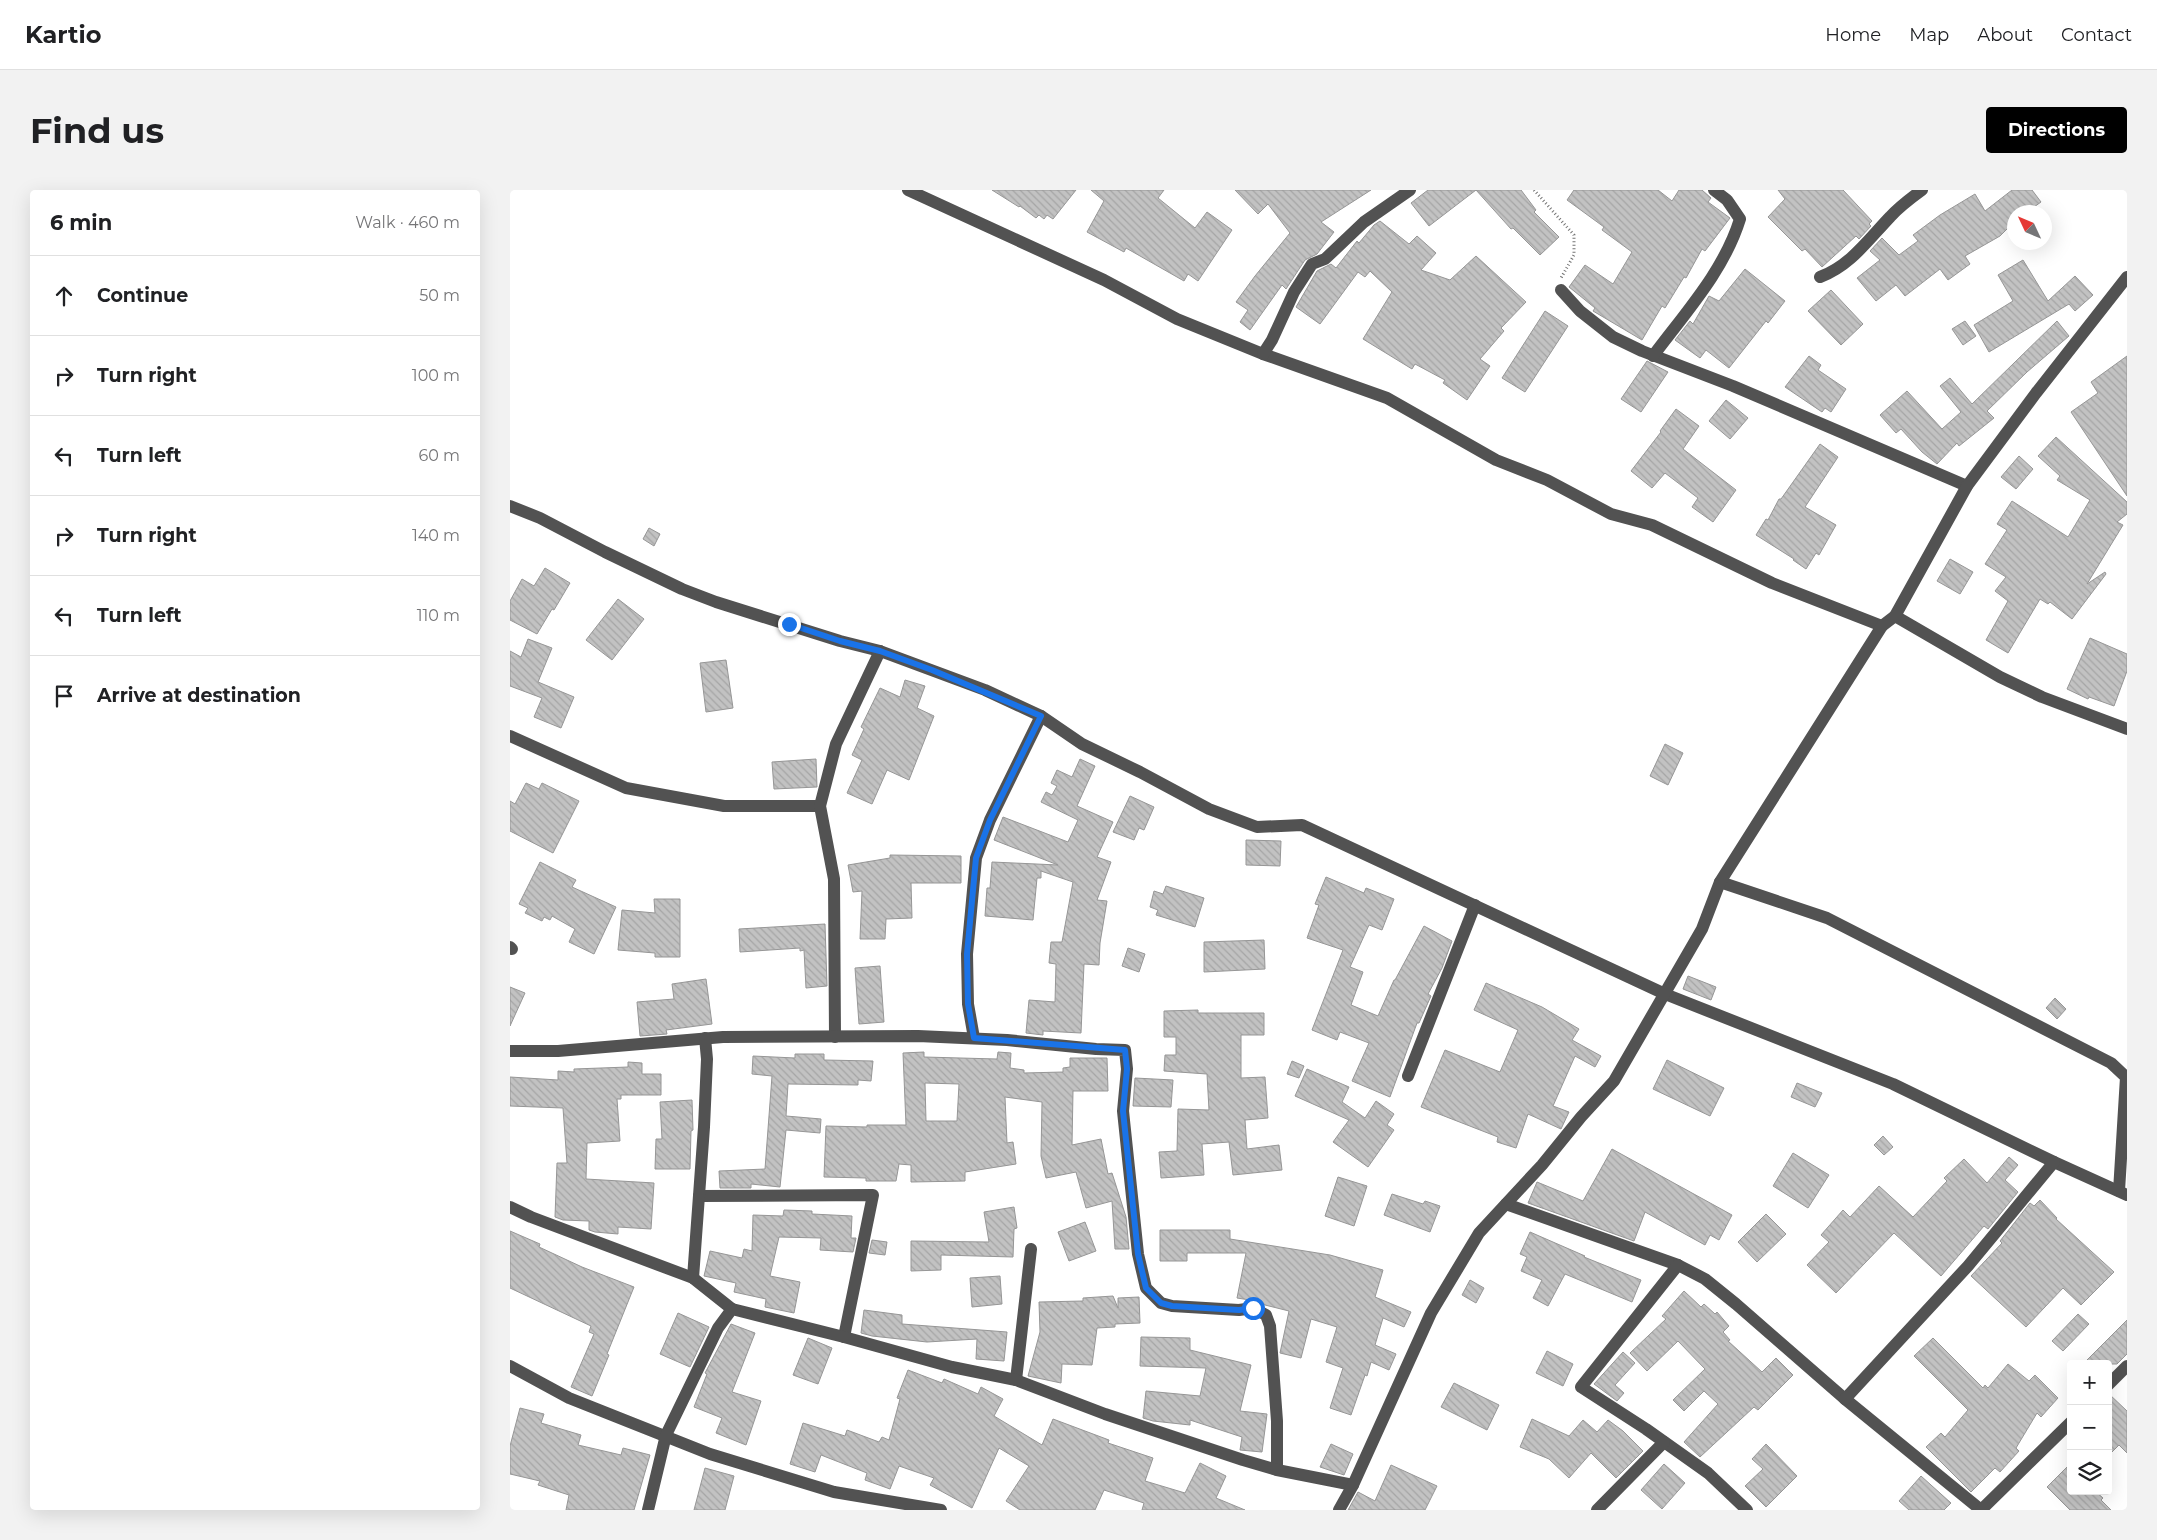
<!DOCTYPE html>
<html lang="en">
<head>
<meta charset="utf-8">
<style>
  :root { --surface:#fff; --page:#f2f2f2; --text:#202124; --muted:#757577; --line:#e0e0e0; --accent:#000 }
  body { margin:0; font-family:Montserrat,sans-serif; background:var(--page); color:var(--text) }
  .controls { position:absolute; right:15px; bottom:15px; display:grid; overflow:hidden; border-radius:5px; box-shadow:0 5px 20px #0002 }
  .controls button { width:45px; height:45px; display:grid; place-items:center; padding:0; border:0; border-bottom:1px solid var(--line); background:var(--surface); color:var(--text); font:25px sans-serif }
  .compass { position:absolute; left:1497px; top:15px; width:45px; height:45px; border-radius:50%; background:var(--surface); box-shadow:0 5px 20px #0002; rotate:314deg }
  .stop { position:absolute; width:15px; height:15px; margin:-11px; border:4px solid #1a73e8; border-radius:50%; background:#fff }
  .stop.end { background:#1a73e8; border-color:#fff; box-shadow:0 1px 5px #0008 }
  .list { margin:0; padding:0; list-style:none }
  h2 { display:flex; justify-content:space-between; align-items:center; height:65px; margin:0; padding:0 20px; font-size:21px }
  h2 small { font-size:16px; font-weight:400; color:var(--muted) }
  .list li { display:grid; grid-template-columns:32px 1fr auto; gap:15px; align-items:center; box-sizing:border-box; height:80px; padding:0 20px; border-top:1px solid var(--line) }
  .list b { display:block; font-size:19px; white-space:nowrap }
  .list em { font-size:16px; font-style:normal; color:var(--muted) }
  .icon { flex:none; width:28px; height:28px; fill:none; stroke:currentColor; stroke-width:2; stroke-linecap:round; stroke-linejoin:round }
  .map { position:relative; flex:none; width:1617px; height:1320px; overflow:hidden; border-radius:5px }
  header { display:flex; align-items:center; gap:30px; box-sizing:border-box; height:70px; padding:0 25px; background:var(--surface); border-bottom:1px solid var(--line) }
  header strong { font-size:24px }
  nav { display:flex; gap:28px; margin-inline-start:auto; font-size:18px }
  .intro { display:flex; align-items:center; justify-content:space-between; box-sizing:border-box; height:120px; padding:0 30px }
  h1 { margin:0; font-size:35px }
  .button { padding:12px 22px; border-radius:5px; background:var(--accent); color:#fff; font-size:18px; font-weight:700 }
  main { display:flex; gap:30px; padding:0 30px }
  aside { flex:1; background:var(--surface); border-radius:5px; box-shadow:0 5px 20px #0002 }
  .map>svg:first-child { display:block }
  .building { fill:url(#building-back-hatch); stroke:#969696; fill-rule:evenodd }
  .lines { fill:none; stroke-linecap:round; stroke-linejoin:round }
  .path { stroke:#747474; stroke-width:3; stroke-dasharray:1 2.5; stroke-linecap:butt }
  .minor { stroke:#525252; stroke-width:12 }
  .route { stroke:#1a73e8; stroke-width:6 }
</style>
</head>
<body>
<header>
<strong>Kartio</strong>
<nav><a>Home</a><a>Map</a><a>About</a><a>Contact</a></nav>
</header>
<div class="intro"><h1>Find us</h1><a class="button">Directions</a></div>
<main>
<aside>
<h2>6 min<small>Walk · 460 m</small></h2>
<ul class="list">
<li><svg class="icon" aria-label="ahead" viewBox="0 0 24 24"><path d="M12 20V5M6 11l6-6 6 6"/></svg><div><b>Continue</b></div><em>50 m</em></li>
<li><svg class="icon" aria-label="right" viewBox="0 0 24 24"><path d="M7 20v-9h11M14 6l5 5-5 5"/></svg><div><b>Turn right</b></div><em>100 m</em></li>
<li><svg class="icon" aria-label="left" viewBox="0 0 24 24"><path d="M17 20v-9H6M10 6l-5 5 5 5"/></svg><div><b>Turn left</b></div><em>60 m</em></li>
<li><svg class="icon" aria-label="right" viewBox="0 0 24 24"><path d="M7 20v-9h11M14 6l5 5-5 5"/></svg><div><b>Turn right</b></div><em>140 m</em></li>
<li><svg class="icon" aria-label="left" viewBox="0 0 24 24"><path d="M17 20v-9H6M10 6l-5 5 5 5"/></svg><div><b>Turn left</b></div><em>110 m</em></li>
<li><svg class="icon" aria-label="arrive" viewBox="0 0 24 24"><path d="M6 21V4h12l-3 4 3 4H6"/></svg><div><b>Arrive at destination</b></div></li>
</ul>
</aside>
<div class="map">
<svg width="1617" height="1320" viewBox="0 0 1617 1320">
  <defs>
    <pattern id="building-back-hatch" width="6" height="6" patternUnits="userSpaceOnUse" patternTransform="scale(1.25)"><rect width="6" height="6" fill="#c2c2c2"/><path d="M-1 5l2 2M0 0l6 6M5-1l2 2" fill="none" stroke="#a5a5a5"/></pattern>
  </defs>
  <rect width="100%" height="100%" fill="#fff"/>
  <g class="building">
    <polygon points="482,0 566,0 543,29 537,25 534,29 529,25 526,28 510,16 509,17"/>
    <polygon points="581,0 654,0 648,8 685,38 697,22 722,40 688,91 678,84 674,91 616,58 614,62 577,42 594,11"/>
    <polygon points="725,0 861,0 811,32 824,42 807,64 795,70 776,99 772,95 740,140 730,132 738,120 726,112 745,86 780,43 758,14 748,24"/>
    <polygon points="918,0 1011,0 1026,20 1024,22 1049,47 1030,65 1003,38 1001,39 966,0 919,36 901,13"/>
    <polygon points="1064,0 1148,0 1162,11 1169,0 1192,0 1201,8 1198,12 1220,28 1195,61 1192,59 1176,88 1174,87 1155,118 1152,116 1132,150 1083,121 1085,118 1059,97 1075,75 1103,94 1122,62 1092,40 1094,37 1057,10"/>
    <polygon points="1268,0 1333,0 1362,31 1359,34 1361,36 1349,49 1346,46 1312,77 1295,59 1292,61 1258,27 1275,9"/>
    <polygon points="1502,0 1522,0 1531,12 1517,22 1504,22 1504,32 1490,46 1455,66 1460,74 1438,90 1430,79 1395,106 1386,95 1366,111 1347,88 1370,70 1360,61 1372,48 1389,65 1408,51 1403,45 1430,25 1465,4 1475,21"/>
    <polygon points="870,31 899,54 907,46 926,63 911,80 940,90 966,66 1016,112 991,138 994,141 970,169 980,176 957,210 933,193 935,190 905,174 902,179 853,149 882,102 860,81 855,87 848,82 810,134 786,117 807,81 821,74 826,78 847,51 849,53 864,35"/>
    <polygon points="1513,70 1538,111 1565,86 1583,105 1565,121 1559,114 1479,162 1464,135 1503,111 1488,85"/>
    <polygon points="1235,79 1275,111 1258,133 1256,131 1219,178 1196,160 1190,168 1165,150 1180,131 1183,134 1199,106 1209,111"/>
    <polygon points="1321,100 1353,134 1331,155 1298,121"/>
    <polygon points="1035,121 1058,136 1015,202 992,188"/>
    <polygon points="1455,131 1466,146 1453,155 1442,139"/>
    <polygon points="1547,131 1559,146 1517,182 1477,221 1484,228 1449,256 1447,253 1427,274 1412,262 1391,239 1386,243 1370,225 1397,201 1432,239 1451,222 1430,196 1440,188 1462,214"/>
    <polygon points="1299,166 1311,175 1308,180 1336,199 1321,222 1315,218 1312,222 1275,197"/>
    <polygon points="1617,166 1617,306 1561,222 1588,203 1581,192"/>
    <polygon points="1137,171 1158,182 1131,222 1111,209"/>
    <polygon points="1216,210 1238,228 1220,249 1199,231"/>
    <polygon points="1166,219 1189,236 1173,259 1226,300 1203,332 1182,317 1188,308 1155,283 1142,298 1121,281 1151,242 1150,241"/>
    <polygon points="1546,247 1617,312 1617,324 1607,332 1613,335 1577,394 1595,382 1596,384 1562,429 1540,412 1538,414 1530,409 1498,463 1476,450 1498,411 1485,401 1496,387 1475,374 1497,340 1487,334 1502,311 1558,347 1580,310 1547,290 1550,286 1528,266"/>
    <polygon points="1310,254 1328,267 1295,317 1326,335 1309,365 1306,363 1296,379 1283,370 1284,369 1246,345 1256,329 1258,330 1269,309 1271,309"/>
    <polygon points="1509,266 1523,279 1506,299 1491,287"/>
    <polygon points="139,338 150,344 144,356 133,349"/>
    <polygon points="1440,369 1463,382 1450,404 1427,391"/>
    <polygon points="35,378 60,393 44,420 42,419 27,444 0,430 0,411 12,389 24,396"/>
    <polygon points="108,409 134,429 102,470 76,450"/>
    <polygon points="1580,448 1617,464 1617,481 1604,516 1579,507 1578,509 1557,499"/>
    <polygon points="18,449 42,458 28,492 64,507 51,538 24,527 32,508 0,496 0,461 11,467"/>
    <polygon points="216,470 223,518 196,522 190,473"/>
    <polygon points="395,490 415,496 407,518 424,526 399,590 377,580 362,614 337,603 352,570 342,565 354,539 351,537 370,498 390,507"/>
    <polygon points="1155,554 1173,563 1158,595 1140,586"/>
    <polygon points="306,569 307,597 264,599 262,572"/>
    <polygon points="570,569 585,576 567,616 603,632 587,667 601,672 587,710 597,711 590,753 589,775 574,774 571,843 533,841 533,845 516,843 519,810 545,812 546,774 539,773 541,752 552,752 563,692 531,681 531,688 527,688 523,730 475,726 477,698 480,698 482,672 548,675 484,650 493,627 558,652 568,630 531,612 536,602 542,605 547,596 541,593 547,580 562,587"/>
    <polygon points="16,593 29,599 32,593 69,611 43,663 0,641 0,611 5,614"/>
    <polygon points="620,606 644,617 634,640 629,638 624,650 603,642"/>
    <polygon points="736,650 771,651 770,676 736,675"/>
    <polygon points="380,665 451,666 451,693 401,693 402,728 376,729 375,749 350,749 352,701 343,702 338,675 380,668"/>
    <polygon points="30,672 66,690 62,697 106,717 84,764 59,752 65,739 42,726 40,730 34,727 32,731 15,723 18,718 9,714"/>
    <polygon points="816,687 854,703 856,698 884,709 872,740 859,735 840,777 853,782 841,815 868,826 884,790 885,790 914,736 942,751 932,778 918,804 921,806 909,833 907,833 880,907 842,891 859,853 830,842 827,850 802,840 833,760 797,748 809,715 805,714"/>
    <polygon points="656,696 694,708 685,737 646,725 648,720 640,717 644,701 653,704"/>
    <polygon points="144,709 170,709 170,767 145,767 145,763 108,760 112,720 145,723"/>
    <polygon points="315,734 317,796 296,798 294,760 290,761 290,758 230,762 229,739"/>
    <polygon points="754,750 755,779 694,782 694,752"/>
    <polygon points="618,758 635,764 629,782 612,776"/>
    <polygon points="370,776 374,832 349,834 345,778"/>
    <polygon points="1178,786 1206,797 1201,810 1173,799"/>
    <polygon points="196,789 202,834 156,840 157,844 130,846 127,812 164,809 162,794"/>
    <polygon points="976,793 1032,817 1069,839 1062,850 1091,866 1085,877 1065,866 1043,916 1059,922 1051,939 1018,924 1006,958 987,952 988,947 911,917 935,860 990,882 1008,840 964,820"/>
    <polygon points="0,797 15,803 0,836"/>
    <polygon points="1545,808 1556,819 1547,829 1536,818"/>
    <polygon points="688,820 688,823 754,823 754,845 731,845 731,888 755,887 758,928 735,930 737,959 769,955 772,980 723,985 719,952 692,954 694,985 651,988 649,962 667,961 668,919 699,920 697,884 654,881 655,865 666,865 666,847 654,847 654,821"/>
    <path d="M414,862V867L487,869L488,862L501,863L500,878L514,880V883L553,882V878L560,877V868H597L598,901H563L562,955L591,949L598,984L602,983L616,1027L619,1059H605L602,1011L576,1018L566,982L536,988L531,966L532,912L495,907L497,953L503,952L506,974L455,982V991L401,992V975L389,974L386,991H356V988L314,987L316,936L357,937V935H396L393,863ZM415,893L449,894L447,931H416Z"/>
    <polygon points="285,864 314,864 314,870 363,871 361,891 348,890 348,895 278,894 276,926 311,929 310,943 276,940 270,997 241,994 241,998 210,998 209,981 255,979 262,886 242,884 243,866 285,868"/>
    <polygon points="1157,870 1214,898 1200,926 1143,899"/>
    <polygon points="782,871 794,876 789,888 777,884"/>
    <polygon points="118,872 132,873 132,884 151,884 151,905 111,905 111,909 107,909 110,951 77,953 76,989 144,993 141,1039 108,1037 108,1044 85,1042 79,1040 79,1031 53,1030 45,1027 47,973 57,973 53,918 0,916 0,887 48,890 48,881 64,882 64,879 118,877"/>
    <polygon points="797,879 839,897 832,912 855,928 866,911 884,924 877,935 884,940 858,977 823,952 839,930 785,906"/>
    <polygon points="625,888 663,890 661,917 623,916"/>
    <polygon points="1287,893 1312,903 1305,917 1281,907"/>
    <polygon points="182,910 183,940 181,941 180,979 145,979 146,949 152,949 150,912"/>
    <polygon points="1373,946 1383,957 1374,965 1364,955"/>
    <polygon points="1102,959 1222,1025 1209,1050 1200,1045 1195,1055 1135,1022 1124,1051 1018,1013 1027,992 1073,1011"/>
    <polygon points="1283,963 1319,985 1298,1018 1263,996"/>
    <polygon points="1499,967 1508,975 1495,990 1508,1002 1478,1039 1474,1036 1431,1086 1384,1043 1326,1103 1297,1075 1319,1052 1311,1045 1333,1020 1340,1027 1369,996 1403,1027 1437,991 1434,988 1454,969 1477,993"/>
    <polygon points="828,987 857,996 844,1036 815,1026"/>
    <polygon points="882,1004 913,1014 915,1011 930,1016 920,1042 874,1025"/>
    <polygon points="1530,1010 1547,1028 1546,1029 1604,1082 1571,1115 1553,1098 1516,1137 1461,1086 1492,1053 1490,1051 1520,1013 1524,1016"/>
    <polygon points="504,1017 507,1038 504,1039 503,1067 431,1065 431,1080 401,1081 401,1051 479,1052 474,1022"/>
    <polygon points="274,1020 302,1021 302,1024 342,1026 341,1048 346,1048 343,1062 310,1060 311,1048 269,1047 260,1086 290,1092 284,1123 255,1117 256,1109 224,1102 226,1093 194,1086 200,1061 232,1068 234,1059 242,1061 243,1025 273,1026"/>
    <polygon points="1256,1024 1276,1044 1247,1072 1228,1052"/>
    <polygon points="575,1032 586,1061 559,1071 548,1042"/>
    <polygon points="650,1040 720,1040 720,1049 820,1065 873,1080 865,1107 901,1122 894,1137 873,1128 865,1155 886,1164 879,1180 861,1172 857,1186 855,1185 841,1225 820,1218 833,1178 816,1172 827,1137 801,1129 791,1168 770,1163 779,1121 755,1115 746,1111 727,1108 736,1063 677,1063 677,1071 650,1071"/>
    <polygon points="0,1041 30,1054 29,1057 72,1077 124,1097 97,1164 99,1165 82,1206 61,1197 84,1144 79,1142 81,1136 0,1098"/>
    <polygon points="1020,1042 1075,1066 1074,1067 1131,1090 1122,1112 1055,1084 1038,1116 1023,1108 1032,1090 1011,1081 1017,1067 1010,1064"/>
    <polygon points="362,1050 377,1052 375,1065 359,1063"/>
    <polygon points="490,1086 492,1114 462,1117 460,1088"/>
    <polygon points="960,1090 974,1098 966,1113 952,1105"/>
    <polygon points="1174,1101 1191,1117 1194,1114 1205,1124 1207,1122 1219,1136 1213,1142 1220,1150 1218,1151 1252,1182 1266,1168 1283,1185 1248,1220 1244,1217 1190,1267 1174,1252 1208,1214 1194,1201 1174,1221 1163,1210 1195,1179 1168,1151 1137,1181 1120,1163 1156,1129 1152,1126"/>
    <polygon points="603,1106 608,1118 608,1108 629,1107 630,1133 605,1134 605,1137 587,1138 582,1175 552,1174 551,1193 518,1186 530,1142 529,1112 573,1111 573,1108"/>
    <polygon points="354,1120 392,1125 392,1134 497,1142 494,1171 466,1169 467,1149 417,1152 362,1146 351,1143"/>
    <polygon points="168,1123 199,1137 180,1177 150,1164"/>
    <polygon points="1568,1124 1579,1134 1553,1161 1542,1151"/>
    <polygon points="1617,1130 1617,1164 1607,1174 1573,1174"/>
    <polygon points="221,1134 245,1143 222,1202 251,1211 236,1255 206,1243 212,1228 184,1217 197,1184 195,1183"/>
    <polygon points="631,1147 680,1148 680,1160 741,1175 730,1221 757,1224 752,1262 730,1260 732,1247 680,1230 680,1235 643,1231 633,1228 636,1201 690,1206 696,1178 630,1176"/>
    <polygon points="298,1148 322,1158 308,1194 283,1185"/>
    <polygon points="1423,1148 1473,1198 1475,1195 1478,1198 1498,1174 1519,1191 1525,1185 1548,1208 1531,1227 1527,1223 1506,1258 1509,1261 1490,1282 1485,1278 1461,1302 1416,1257 1431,1243 1435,1247 1458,1220 1404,1166"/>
    <polygon points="1037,1161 1063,1174 1053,1196 1026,1183"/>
    <polygon points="1113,1162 1125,1173 1105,1195 1114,1203 1107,1211 1084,1194"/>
    <polygon points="398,1180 432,1193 434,1189 468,1204 471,1197 493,1209 484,1226 532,1255 543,1229 599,1250 598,1253 643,1268 635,1291 675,1303 690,1273 716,1286 706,1308 735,1320 632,1320 634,1313 594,1300 585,1320 510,1320 496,1311 519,1276 489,1258 462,1318 420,1295 424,1288 389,1276 380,1299 355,1290 357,1283 311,1265 305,1282 280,1274 293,1233 335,1246 337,1240 369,1252 372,1247 379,1250 390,1209 387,1208"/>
    <polygon points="944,1193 989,1215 977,1240 931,1217"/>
    <polygon points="1598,1203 1617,1221 1617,1263 1609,1255 1598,1266"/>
    <polygon points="10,1218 34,1224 31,1233 71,1245 68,1255 111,1265 113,1258 140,1265 124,1320 56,1320 59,1305 28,1295 30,1291 0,1284 0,1256"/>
    <polygon points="1022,1229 1059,1246 1073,1230 1087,1242 1098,1230 1113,1241 1133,1261 1106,1288 1081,1263 1059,1288 1039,1269 1010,1257"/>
    <polygon points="821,1254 843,1264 834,1285 810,1277"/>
    <polygon points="1256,1254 1287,1286 1256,1317 1235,1296 1253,1279 1242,1269"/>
    <polygon points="1561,1273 1561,1301 1585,1301 1593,1308 1591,1310 1601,1320 1560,1320 1537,1297"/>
    <polygon points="1154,1274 1175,1293 1152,1319 1131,1300"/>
    <polygon points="881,1275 927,1296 915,1320 838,1320 848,1302 865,1311"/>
    <polygon points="195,1278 224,1286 215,1320 184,1320"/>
    <polygon points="1411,1286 1441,1313 1434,1320 1399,1320 1389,1311"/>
  </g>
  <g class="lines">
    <polyline class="path" points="1024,0 1064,45 1064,65 1051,88"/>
    <g class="minor">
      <polyline points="398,0 594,90 667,129 753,164 877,208 986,270 1037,290 1101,324 1142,335 1262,393 1372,436"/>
      <path d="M1310,87C1340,76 1358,50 1380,27C1389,17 1401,8 1412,0"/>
      <polyline points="1051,100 1070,121 1103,147 1132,161 1223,196 1457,296"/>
      <polyline points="753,164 762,150 784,102 802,74 815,69 854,32 900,0"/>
      <path d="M1143,166C1175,123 1214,81 1230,29L1217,10L1204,0"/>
      <polyline points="0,316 30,328 95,362 172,399 206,412 330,451 370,461 475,500 531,526 572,554 630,582 699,619 747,637 792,635 1155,804 1383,894 1544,972 1617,1005"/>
      <polyline points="1385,426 1490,487 1532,507 1617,539"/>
      <polyline points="0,546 116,598 214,616 310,616"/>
      <polyline points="1210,692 1317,728 1601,873 1616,887 1609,1001"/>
      <polyline points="0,757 2,759"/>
      <polyline points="325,847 324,689 310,616 326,554 370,461"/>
      <polyline points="464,848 458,814 457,764 466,668 480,630 531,526"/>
      <polyline points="0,861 48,861 213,847 408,846 497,850 586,859 615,860 617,879 613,921 628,1064 636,1098 651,1113 662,1116 729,1120 743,1118 756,1125 760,1136 767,1231 767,1280"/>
      <polyline points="898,886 965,715"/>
      <polyline points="189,1006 363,1005 334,1147"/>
      <polyline points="996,1014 1168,1075 1195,1089 1226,1114 1335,1209 1471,1320"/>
      <polyline points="0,1017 21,1027 183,1088 222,1119"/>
      <polyline points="1168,1075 1071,1197 1136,1239 1198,1283 1237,1320"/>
      <polyline points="183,1088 194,937 197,869 195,848"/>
      <polyline points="0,1176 59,1208 200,1264 324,1302 431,1320"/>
      <polyline points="506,1190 521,1059"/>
      <polyline points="1598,1195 1617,1176"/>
      <polyline points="1335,1209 1458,1076 1544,972"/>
      <polyline points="138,1320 156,1245 208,1138 222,1119 334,1147 442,1177 506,1190 595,1224 733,1270 767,1280 843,1295"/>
      <polyline points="829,1320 843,1295 921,1123 969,1043 1032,975 1071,927 1104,891 1192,739 1210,692 1372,436 1385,426 1457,296 1526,203 1617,87"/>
      <polyline points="1087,1320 1154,1252"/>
      <polyline points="1471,1320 1561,1232"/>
    </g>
  </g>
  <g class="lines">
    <polyline class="route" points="279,434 330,451 370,461 422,480 531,526 480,630 466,668 457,764 458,814 464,848 615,860 617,879 613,921 628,1064 636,1098 651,1113 662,1116 729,1120 743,1118"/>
  </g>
</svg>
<div class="controls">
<button>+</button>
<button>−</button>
<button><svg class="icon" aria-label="layers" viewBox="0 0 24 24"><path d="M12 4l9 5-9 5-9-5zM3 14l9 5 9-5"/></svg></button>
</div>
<svg class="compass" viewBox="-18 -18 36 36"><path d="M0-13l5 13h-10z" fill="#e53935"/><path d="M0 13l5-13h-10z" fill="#757577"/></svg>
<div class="stop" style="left:743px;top:1118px"></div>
<div class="stop end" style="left:279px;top:434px"></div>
</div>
</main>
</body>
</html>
